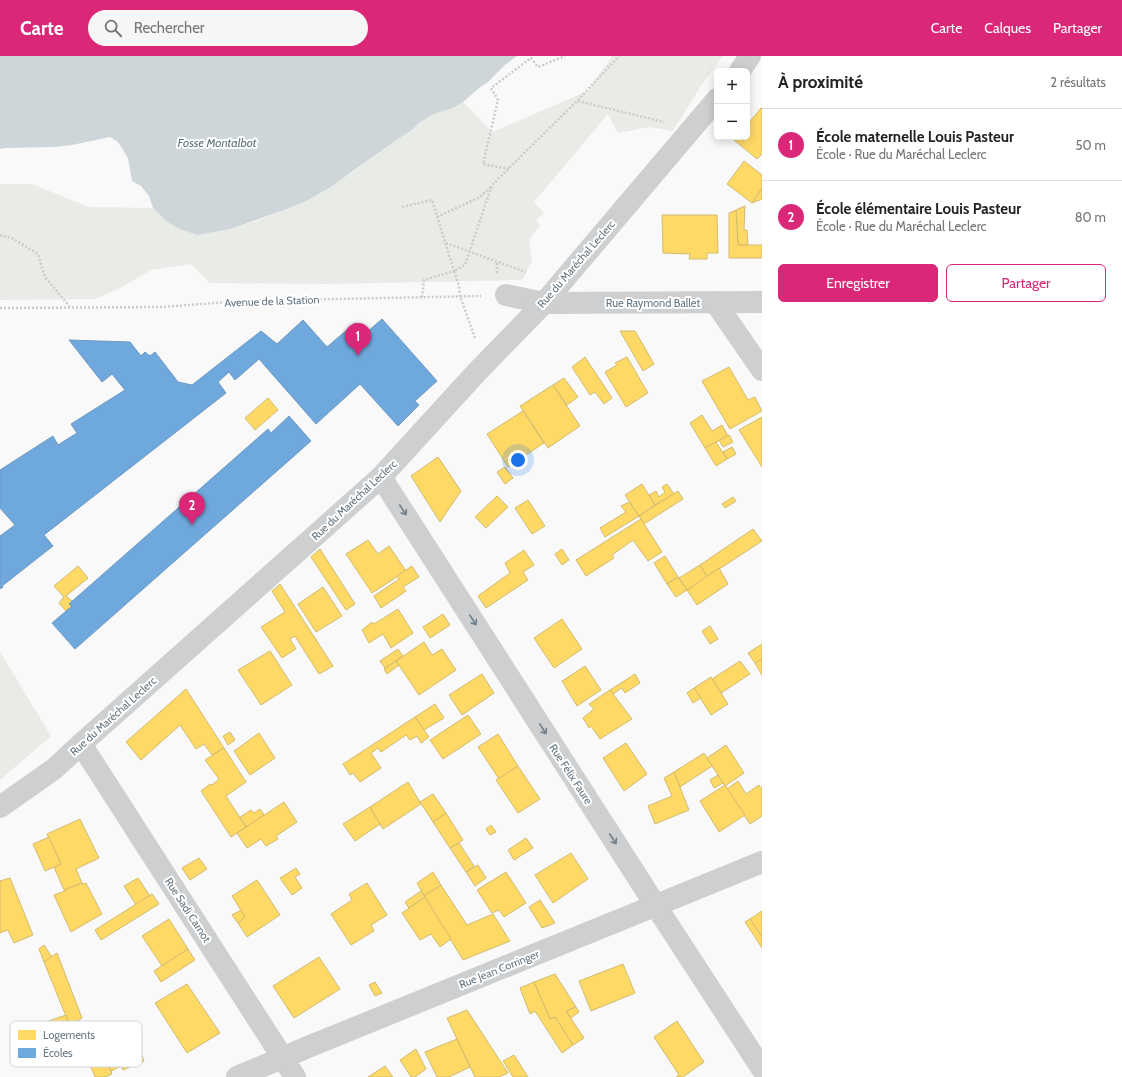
<!DOCTYPE html>
<html lang="fr">
<head>
<meta charset="utf-8">
<style>
  :root { --surface:#fff; --page:#f6f6f6; --text:#222; --muted:#767676; --line:#e0e0e0; --accent:#db2777 }
  body { margin:0; font-family:Cabin,sans-serif; background:var(--page); color:var(--text) }
  .controls { position:absolute; right:12px; top:12px; display:grid; overflow:hidden; border-radius:6px; box-shadow:0 2px 10px #0003 }
  .controls button { width:36px; height:36px; display:grid; place-items:center; padding:0; border:0; border-bottom:1px solid var(--line); background:var(--surface); color:var(--text); font:20px sans-serif }
  .you { position:absolute; left:518px; top:404px; width:14px; height:14px; margin:-10px; border:3px solid #fff; border-radius:50%; background:#1a73e8; box-shadow:0 0 0 6px #1a73e833 }
  .badge { display:grid; place-items:center; width:26px; height:26px; border-radius:50%; background:var(--accent); color:#fff; font-size:13px; font-weight:700 }
  .pin { position:absolute; translate:-50% -33px; filter:drop-shadow(0 1px 2px #0008) }
  .pin::after { content:''; position:absolute; top:21px; width:14px; height:12px; background:inherit; clip-path:polygon(0 0,100% 0,50% 100%) }
  .list { margin:0; padding:0; list-style:none }
  h2 { display:flex; justify-content:space-between; align-items:center; height:52px; margin:0; padding:0 16px; font-size:17px }
  h2 small { font-size:13px; font-weight:400; color:var(--muted) }
  .list li { display:grid; grid-template-columns:26px 1fr auto; gap:12px; align-items:center; box-sizing:border-box; height:72px; padding:0 16px; border-top:1px solid var(--line) }
  .list b { display:block; font-size:15px; white-space:nowrap }
  .list p { margin:0; font-size:13px; white-space:nowrap; color:var(--muted) }
  .list em { font-size:13px; font-style:normal; color:var(--muted) }
  .actions { display:flex; gap:8px; padding:12px 16px }
  .actions a { flex:1; padding:9px 0; border:1px solid var(--accent); border-radius:6px; text-align:center; font-size:14px; color:var(--accent) }
  .actions .main { background:var(--accent); color:#fff }
  .icon { flex:none; width:22px; height:22px; fill:none; stroke:currentColor; stroke-width:2; stroke-linecap:round; stroke-linejoin:round }
  .map { position:relative; flex:none; width:762px; height:1021px; overflow:hidden }
  header { display:flex; align-items:center; gap:24px; box-sizing:border-box; height:56px; padding:0 20px; background:var(--accent); color:#fff }
  header strong { font-size:19px }
  nav { display:flex; gap:22px; margin-inline-start:auto; font-size:14px }
  .search { width:280px; height:36px; background:var(--page); display:flex; align-items:center; gap:10px; box-sizing:border-box; padding:0 14px; border-radius:22px; color:var(--muted); font-size:15px }
  main { display:flex }
  aside { flex:1; background:var(--surface) }
  .map>svg:first-child { display:block }
  .green { fill:#e8ebe6 }
  .water { fill:#ced6d9 }
  .homes { fill:#ffd966; stroke:#d1bb6f }
  .schools { fill:#6fa8dc; stroke:#6c99c1 }
  .lines { fill:none; stroke-linecap:round; stroke-linejoin:round }
  .path { stroke:#cbcccd; stroke-width:2.5; stroke-dasharray:2 2; stroke-linecap:butt }
  .street { stroke:#cecfd0; stroke-width:22 }
  .oneway { stroke:#707f8b }
  .labels { text-anchor:middle; dominant-baseline:central; stroke-width:4; stroke-linejoin:round; paint-order:stroke }
  .street-label { font-size:11px; fill:#657683; stroke:#fff }
  .water-label { font-size:12px; font-style:italic; fill:#60757c; stroke:#fff }
  .key { fill:#fff; stroke:#d1d6da; stroke-width:1 }
  .key-label { font-size:11px; fill:#657683 }
</style>
</head>
<body>
<header>
<strong>Carte</strong>
<div class="search"><svg class="icon" aria-label="search" viewBox="0 0 24 24"><circle cx="10" cy="10" r="6"/><path d="M15 15l6 6"/></svg>Rechercher</div>
<nav><a>Carte</a><a>Calques</a><a>Partager</a></nav>
</header>
<main>
<div class="map">
<svg width="762" height="1021" viewBox="0 0 762 1021">
  <rect width="100%" height="100%" fill="#f9f9f9"/>
  <g class="green">
    <polygon points="612,0 723,0 701,30 673,75 649,71 618,77 608,58 534,146 544,157 536,164 540,170 529,184 532,205 522,224 329,228 210,227 191,208 151,214 118,233 95,243 0,244 0,128 32,128 89,151 153,152 167,166 197,179 231,173 257,165 284,154 353,116 398,83 412,74 420,66 436,57 453,52 463,46 492,76 588,35"/>
    <polygon points="0,596 51,680 0,724"/>
  </g>
  <polygon class="water" points="0,0 517,0 505,9 488,26 479,32 463,46 453,52 436,57 420,66 412,74 398,83 329,132 306,145 284,154 231,173 197,179 180,173 167,166 153,152 149,140 141,130 132,125 128,102 118,86 110,81 72,89 54,91 5,92 0,93"/>
  <g class="homes">
    <polygon points="761,52 762,53 762,98 757,103 734,84 737,81 747,81 747,69"/>
    <polygon points="744,105 762,119 762,132 752,147 727,128"/>
    <polygon points="762,132 762,143 752,147"/>
    <polygon points="745,150 744,174 747,174 748,189 738,189 736,154"/>
    <polygon points="736,154 738,189 762,189 762,202 729,202 729,157"/>
    <polygon points="662,159 717,159 718,197 707,197 707,203 689,203 690,198 663,197"/>
    <polygon points="620,275 635,275 654,308 643,315"/>
    <polygon points="585,301 612,342 604,348 595,336 590,339 572,311"/>
    <polygon points="627,301 648,337 626,351 605,316 617,309 615,307"/>
    <polygon points="729,311 748,344 755,341 762,355 730,373 702,325"/>
    <polygon points="564,322 578,341 567,349 553,329"/>
    <polygon points="553,329 580,370 548,392 520,350"/>
    <polygon points="268,342 278,354 255,374 245,362"/>
    <polygon points="523,355 544,387 508,411 487,378"/>
    <polygon points="702,359 712,375 722,369 728,380 705,392 690,367"/>
    <polygon points="762,361 762,411 739,374"/>
    <polygon points="729,379 733,386 723,391 719,384"/>
    <polygon points="716,386 727,403 716,410 705,392"/>
    <polygon points="732,391 736,398 727,403 723,396"/>
    <polygon points="438,401 461,435 440,466 411,420"/>
    <polygon points="505,411 513,422 505,428 497,416"/>
    <polygon points="642,428 655,449 639,460 625,439"/>
    <polygon points="667,428 674,438 655,449 649,439 656,435 659,441 665,436 662,431"/>
    <polygon points="678,435 683,443 644,468 639,460"/>
    <polygon points="497,440 508,451 486,472 475,461"/>
    <polygon points="733,441 736,445 725,452 722,448"/>
    <polygon points="528,444 545,470 532,478 515,452"/>
    <polygon points="629,446 639,460 605,481 600,472 626,456 621,450"/>
    <polygon points="641,463 662,496 648,505 633,484 612,499 614,502 586,520 576,504"/>
    <polygon points="753,473 762,485 707,521 700,509"/>
    <polygon points="368,484 378,498 389,490 406,515 372,537 346,498"/>
    <polygon points="320,493 355,548 346,554 311,501"/>
    <polygon points="562,493 569,504 562,509 555,498"/>
    <polygon points="524,494 534,509 523,516 528,524 486,552 478,540 510,517 505,507"/>
    <polygon points="665,500 678,521 667,528 654,507"/>
    <polygon points="700,509 707,521 687,534 679,522"/>
    <polygon points="78,510 88,522 66,540 72,545 69,548 72,550 66,555 59,547 64,541 54,530"/>
    <polygon points="412,510 419,521 403,531 406,535 381,552 374,540 399,523 397,520"/>
    <polygon points="719,512 728,528 697,549 687,534"/>
    <polygon points="678,521 687,534 676,541 667,528"/>
    <polygon points="280,528 333,610 319,618 295,580 290,583 296,593 282,602 261,571 285,556 272,535"/>
    <polygon points="323,531 342,560 316,576 298,548"/>
    <polygon points="398,553 413,577 391,592 383,578 369,587 362,574 372,566 374,568"/>
    <polygon points="443,558 450,569 430,582 423,571"/>
    <polygon points="562,563 582,593 554,612 534,582"/>
    <polygon points="710,570 718,583 710,588 702,575"/>
    <polygon points="424,586 432,599 442,593 456,614 419,639 396,605"/>
    <polygon points="762,588 762,603 755,607 748,597"/>
    <polygon points="398,593 403,600 385,612 380,605"/>
    <polygon points="270,595 292,629 261,649 238,614"/>
    <polygon points="762,603 762,619 755,607"/>
    <polygon points="396,605 399,609 387,618 384,613"/>
    <polygon points="740,605 750,618 721,637 712,623"/>
    <polygon points="585,610 601,634 577,650 562,625"/>
    <polygon points="482,618 494,637 462,659 449,639"/>
    <polygon points="635,618 640,627 625,637 622,632 613,638 610,634"/>
    <polygon points="711,621 728,648 711,659 694,632"/>
    <polygon points="694,632 701,642 693,647 687,637"/>
    <polygon points="186,633 224,692 212,699 204,688 196,693 180,669 141,704 126,686"/>
    <polygon points="610,634 632,663 600,683 591,670 589,672 583,662 594,653 589,648"/>
    <polygon points="435,648 444,662 424,674 415,661"/>
    <polygon points="468,659 481,678 443,703 430,684"/>
    <polygon points="415,661 429,681 421,687 417,680 410,684 406,679 381,696 378,692 371,697 381,712 360,726 353,717 350,719 343,708"/>
    <polygon points="230,676 235,684 228,689 223,680"/>
    <polygon points="259,677 275,702 250,719 234,695"/>
    <polygon points="498,678 518,710 499,723 478,691"/>
    <polygon points="626,687 647,718 624,735 603,702"/>
    <polygon points="726,689 744,717 725,730 707,702"/>
    <polygon points="224,692 246,726 226,740 246,771 231,781 201,735 210,728 212,729 219,723 205,704"/>
    <polygon points="704,697 712,710 680,731 674,716"/>
    <polygon points="518,710 540,743 518,757 496,724"/>
    <polygon points="674,716 689,754 655,768 648,750 672,740 664,722"/>
    <polygon points="718,719 723,727 714,732 710,724"/>
    <polygon points="738,725 746,738 759,729 762,733 762,760 750,768 727,733"/>
    <polygon points="408,726 421,748 383,773 370,751"/>
    <polygon points="725,729 745,759 719,776 700,745"/>
    <polygon points="433,738 446,757 433,766 420,746"/>
    <polygon points="284,746 297,766 276,780 278,783 266,790 261,783 247,792 237,777"/>
    <polygon points="370,751 380,768 355,785 343,768"/>
    <polygon points="260,753 264,759 246,771 240,761 251,754 254,757"/>
    <polygon points="446,757 463,784 450,792 433,766"/>
    <polygon points="80,763 99,802 76,813 82,827 64,834 54,811 61,808 47,778"/>
    <polygon points="491,769 496,776 490,779 486,773"/>
    <polygon points="49,781 61,808 45,815 33,788"/>
    <polygon points="526,782 533,792 514,804 508,794"/>
    <polygon points="459,787 474,810 466,816 450,792"/>
    <polygon points="571,797 588,823 553,847 535,819"/>
    <polygon points="199,802 207,813 190,824 182,812"/>
    <polygon points="478,809 486,822 475,830 466,816"/>
    <polygon points="296,812 300,818 295,821 302,832 292,839 280,822"/>
    <polygon points="433,816 441,829 424,840 417,827"/>
    <polygon points="506,816 526,847 504,861 499,854 492,857 477,834"/>
    <polygon points="10,822 33,879 14,887 8,874 0,877 0,825"/>
    <polygon points="138,822 150,840 136,849 124,830"/>
    <polygon points="257,824 280,859 247,881 238,867 245,861 232,840"/>
    <polygon points="82,827 83,828 86,827 102,858 71,876 54,839 65,835 64,834"/>
    <polygon points="367,827 387,859 371,869 374,875 351,889 331,858 352,844 349,838"/>
    <polygon points="441,829 467,869 493,858 510,885 463,904 424,840"/>
    <polygon points="421,835 425,841 409,852 405,846"/>
    <polygon points="152,838 159,848 101,884 95,874"/>
    <polygon points="425,841 451,883 440,891 431,878 420,884 402,857"/>
    <polygon points="540,844 555,867 542,872 529,851"/>
    <polygon points="241,854 245,861 238,867 232,859"/>
    <polygon points="762,855 762,881 750,863"/>
    <polygon points="169,863 188,893 162,910 142,880"/>
    <polygon points="750,863 762,881 762,892 745,866"/>
    <polygon points="44,889 52,901 44,906 39,893"/>
    <polygon points="188,893 195,904 161,926 154,915"/>
    <polygon points="57,897 82,962 70,970 44,906"/>
    <polygon points="319,901 340,933 294,962 273,930"/>
    <polygon points="623,908 635,937 591,955 579,925"/>
    <polygon points="555,918 576,951 566,955 584,982 573,989 555,961 550,963 534,926"/>
    <polygon points="375,926 382,937 375,940 369,929"/>
    <polygon points="534,926 550,963 555,961 573,989 562,997 535,955 530,958 520,932"/>
    <polygon points="187,928 220,977 187,997 155,947"/>
    <polygon points="576,951 579,956 571,962 566,955"/>
    <polygon points="467,954 508,1017 499,1021 475,1021 447,962"/>
    <polygon points="66,959 70,970 60,982 50,986 43,967"/>
    <polygon points="677,965 704,1006 683,1021 676,1021 679,1019 654,981"/>
    <polygon points="132,972 144,1005 132,1010 130,1006 111,1015 98,985"/>
    <polygon points="457,983 470,1011 449,1021 437,1021 425,996"/>
    <polygon points="99,987 112,1018 105,1021 95,1021 84,993"/>
    <polygon points="416,993 426,1013 415,1021 411,1021 400,1004"/>
    <polygon points="514,999 528,1021 513,1021 503,1005"/>
    <polygon points="130,1006 132,1010 123,1014 121,1010"/>
    <polygon points="385,1010 393,1021 368,1021"/>
  </g>
  <g class="schools">
    <polygon points="382,263 437,325 415,345 419,349 398,370 360,328 316,368 259,303 235,324 229,316 218,326 226,337 44,479 53,490 2,530 3,531 0,533 0,480 15,469 0,452 0,414 53,380 58,389 77,377 71,368 125,334 112,318 102,326 69,284 130,286 141,300 145,296 150,300 155,296 178,326 192,329 261,275 277,288 303,264 327,291 355,267 366,277"/>
    <polygon points="289,360 311,385 75,593 52,567 72,550 69,548 268,373 271,377"/>
  </g>
  <g class="lines">
    <g class="path">
      <polyline points="578,45 664,66"/>
      <polyline points="509,113 483,108 498,44 491,32 531,2 538,11 565,0"/>
      <polyline points="402,151 432,144 454,215 424,224 422,241"/>
      <polyline points="437,161 480,141 492,130"/>
      <polyline points="0,179 12,182 38,198 45,221 70,251"/>
      <polyline points="446,187 526,216"/>
      <polyline points="497,217 497,206"/>
      <polyline points="0,252 162,251 241,245 481,240"/>
      <polyline points="475,282 460,240 459,230 454,215 465,209 492,129 577,45 619,0"/>
    </g>
    <g class="street">
      <polyline points="740,15 750,0"/>
      <polyline points="506,239 544,247 762,246"/>
      <polyline points="715,246 762,314"/>
      <polyline points="381,421 656,850 762,1013"/>
      <polyline points="81,688 295,1021"/>
      <polyline points="0,751 54,713 81,688 381,421 476,317 544,247 717,43"/>
      <polyline points="237,1021 308,991 762,806"/>
    </g>
  </g>
  <defs><path id="oneway-shaft" d="M-6 0H5M1.5-3L5.5 0L1.5 3" fill="none" stroke-width="1.6" stroke-linecap="round" stroke-linejoin="round"/></defs>
  <g class="oneway">
    <use href="#oneway-shaft" transform="translate(403 454) rotate(57)"/>
    <use href="#oneway-shaft" transform="translate(473 564) rotate(57)"/>
    <use href="#oneway-shaft" transform="translate(543 673) rotate(57)"/>
    <use href="#oneway-shaft" transform="translate(613 783) rotate(57)"/>
  </g>
  <g class="labels">
    <g class="street-label">
      <text transform="translate(576 208) rotate(-49)">Rue du Maréchal Leclerc</text>
      <text transform="translate(272 245) rotate(-2)">Avenue de la Station</text>
      <text x="653" y="247">Rue Raymond Ballet</text>
      <text transform="translate(354 444) rotate(-43)">Rue du Maréchal Leclerc</text>
      <text transform="translate(113 660) rotate(-42)">Rue du Maréchal Leclerc</text>
      <text transform="translate(571 718) rotate(57)">Rue Félix Faure</text>
      <text transform="translate(188 854) rotate(57)">Rue Sadi Carnot</text>
      <text transform="translate(499 913) rotate(-22)">Rue Jean Corringer</text>
    </g>
    <g class="water-label">
      <text x="217" y="86">Fosse Montalbot</text>
    </g>
  </g>
  <rect x="10" y="965" width="132" height="46" rx="6" class="key"/>
  <rect x="18" y="974" width="18" height="10" fill="#ffd966"/>
  <rect x="18" y="992" width="18" height="10" fill="#6fa8dc"/>
  <g class="key-label">
    <text x="43" y="983">Logements</text>
    <text x="43" y="1001">Écoles</text>
  </g>
</svg>
<div class="controls">
<button>+</button>
<button>−</button>
</div>
<div class="you"></div>
<div class="pin badge" style="left:358px;top:300px">1</div>
<div class="pin badge" style="left:192px;top:469px">2</div>
</div>
<aside>
<h2>À proximité<small>2 résultats</small></h2>
<ul class="list">
<li><span class="badge">1</span><div><b>École maternelle Louis Pasteur</b><p>École · Rue du Maréchal Leclerc</p></div><em>50 m</em></li>
<li><span class="badge">2</span><div><b>École élémentaire Louis Pasteur</b><p>École · Rue du Maréchal Leclerc</p></div><em>80 m</em></li>
</ul>
<div class="actions"><a class="main">Enregistrer</a><a>Partager</a></div>
</aside>
</main>
</body>
</html>
